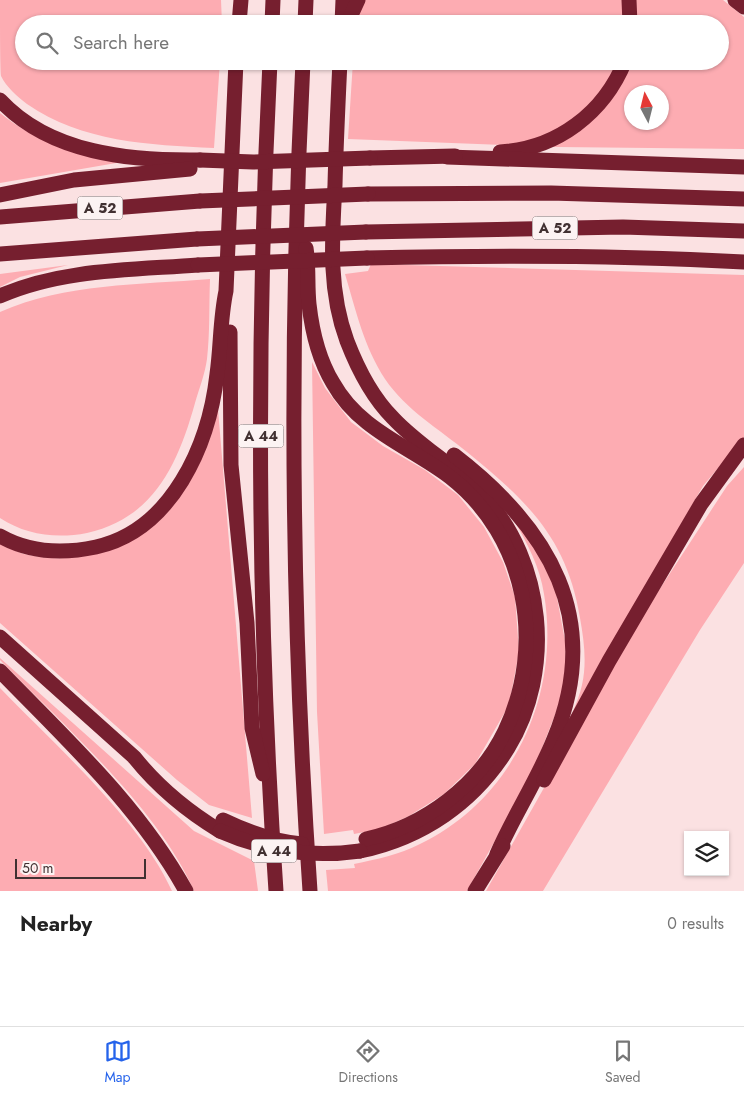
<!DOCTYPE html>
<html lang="en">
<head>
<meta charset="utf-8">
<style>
  :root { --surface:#fff; --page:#f2f2f2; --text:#222; --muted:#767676; --line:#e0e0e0; --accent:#2563eb }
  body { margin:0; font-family:Jost,sans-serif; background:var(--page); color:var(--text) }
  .controls { position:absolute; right:15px; bottom:15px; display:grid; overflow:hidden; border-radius:0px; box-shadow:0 1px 4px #0004 }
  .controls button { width:45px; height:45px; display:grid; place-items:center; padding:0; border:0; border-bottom:1px solid var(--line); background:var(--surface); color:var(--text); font:25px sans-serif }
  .compass { position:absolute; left:624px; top:85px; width:45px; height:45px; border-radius:50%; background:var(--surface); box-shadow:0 1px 4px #0004; rotate:353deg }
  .scale { position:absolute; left:15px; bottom:12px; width:131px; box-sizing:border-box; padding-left:5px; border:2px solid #413132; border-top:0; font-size:14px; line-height:18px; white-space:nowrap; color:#413132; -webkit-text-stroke:4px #fcf3f3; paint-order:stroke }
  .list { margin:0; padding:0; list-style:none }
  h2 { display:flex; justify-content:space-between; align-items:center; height:65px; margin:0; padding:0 20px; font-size:21px }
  h2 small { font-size:16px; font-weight:400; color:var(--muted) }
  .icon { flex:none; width:28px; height:28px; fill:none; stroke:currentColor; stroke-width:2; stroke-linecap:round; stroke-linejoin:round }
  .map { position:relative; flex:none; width:744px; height:891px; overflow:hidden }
  .search { position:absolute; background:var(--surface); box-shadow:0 1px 4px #0004; left:15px; right:15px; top:15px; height:55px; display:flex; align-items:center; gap:12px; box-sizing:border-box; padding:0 18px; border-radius:28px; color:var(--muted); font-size:19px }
  .sheet { height:135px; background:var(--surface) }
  nav { display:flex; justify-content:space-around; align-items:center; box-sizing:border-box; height:70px; border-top:1px solid var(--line); background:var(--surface); font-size:14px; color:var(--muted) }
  nav a { display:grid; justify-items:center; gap:2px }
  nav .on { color:var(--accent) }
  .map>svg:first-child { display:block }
  .green { fill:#fdacb2; fill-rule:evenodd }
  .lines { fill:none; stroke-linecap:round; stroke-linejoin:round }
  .highway { stroke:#761f2f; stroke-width:15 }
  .highway-bridge { stroke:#761f2f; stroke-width:15 }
  .labels { text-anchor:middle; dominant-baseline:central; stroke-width:4; stroke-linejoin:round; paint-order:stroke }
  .shield { fill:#fcf3f3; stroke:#796b6c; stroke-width:1 }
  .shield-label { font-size:14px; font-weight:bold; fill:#413132 }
</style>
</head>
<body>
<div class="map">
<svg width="744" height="891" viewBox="0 0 744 891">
  <rect width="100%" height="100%" fill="#fbe1e2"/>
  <g class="green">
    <path d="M0,0H221L222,24H24V61H220L214,148C149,145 82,142 27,104C18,97 6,87 1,76C0,67 0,14 0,0Z"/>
    <path d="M357,0H723L744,17V149L558,147L348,139L353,61H720V24H356ZM632,92H662V122H632Z"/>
    <path d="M0,113C36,142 77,156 122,162L0,183Z"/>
    <path d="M371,264L744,275V437L703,486L617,636L561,738C568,721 578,703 582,685C587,663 584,640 580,618C567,538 527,501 467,452C439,429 406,410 385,379C364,347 356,311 345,274L368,271Z"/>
    <polygon points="68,265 20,277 0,287 0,274"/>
    <path d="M210,279C209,306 210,333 207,359C205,374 199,389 195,403C178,464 154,518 87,533C56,539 26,535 0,518V312C65,283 140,285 210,279Z"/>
    <polygon points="312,362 325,388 351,422 383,446 425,470 458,495 484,527 503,562 515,597 519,652 509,705 475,764 444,794 409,816 380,829 354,834 353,830 324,834 317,712"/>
    <path d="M218,409L252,818L209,805L177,780L0,623V542C7,546 16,552 24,554C80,568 148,546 179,497C185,489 188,478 192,469C201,449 210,429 218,409Z"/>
    <polygon points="744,467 744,563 700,630 543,891 486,891 631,633 727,486"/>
    <path d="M514,520L534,546L555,587L566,646L564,692L531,776L467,891H328L326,870L355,868L354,864C377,859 399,855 420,844C513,799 561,695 544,594C540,567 527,543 514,520Z"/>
    <path d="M0,658L194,831L254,861L258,891H194C159,809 62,724 0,660Z"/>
    <path d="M0,688C55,745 140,820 172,891H0Z"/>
  </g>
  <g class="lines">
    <g class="highway">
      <polyline points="629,0 630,24"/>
      <polyline points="735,0 744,7"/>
      <polyline points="239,24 241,0"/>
      <polyline points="272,24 273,0"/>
      <polyline points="305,24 306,0"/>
      <polyline points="342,24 343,0"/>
      <polyline points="347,24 358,0"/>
      <path d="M270,61C256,338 257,615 276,891"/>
      <path d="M303,61C289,338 291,615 310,891"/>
      <path d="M340,61C338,103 336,144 335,185C332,238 328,290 347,341C357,367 373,398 393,418C420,447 456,466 483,495C545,563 555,670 508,748C474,803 422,838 360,851"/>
      <path d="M0,100C50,154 131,161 200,160"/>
      <path d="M500,152C557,149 604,113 625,61"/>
      <polyline points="447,157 744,167"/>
      <polyline points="370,158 455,156"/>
      <polyline points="368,194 551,193 744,199"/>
      <polyline points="0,195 74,180 190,169"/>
      <polyline points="0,217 200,201"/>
      <polyline points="366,232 623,227 744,231"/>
      <path d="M306,248C309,267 307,285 309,304C312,331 319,360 333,383C359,430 409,446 450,477C527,537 546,645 505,731C479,785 425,826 366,839"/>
      <polyline points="0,254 197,239"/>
      <path d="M367,258C493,255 619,255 744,262"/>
      <path d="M0,296C61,269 132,270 198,265"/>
      <polyline points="230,332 231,465 247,623 252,728 263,774"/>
      <path d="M454,455C549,528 604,619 554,739C538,779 514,815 497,854"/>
      <path d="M0,536C30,553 63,554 96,547C172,530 209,445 217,374C221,346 220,319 226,291L236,61"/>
      <path d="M0,637L134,757C158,787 187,811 220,831"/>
      <path d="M0,671C67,740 139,806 186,891"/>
      <polyline points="544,780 609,661 701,504 744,445"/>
      <polyline points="475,891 503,846"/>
    </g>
    <g class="highway-bridge">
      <polyline points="200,160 253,162 370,158"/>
      <polyline points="200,201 368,194"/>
      <polyline points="197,239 366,232"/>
      <polyline points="198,265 367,258"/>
      <path d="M223,820C248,832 274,842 302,844"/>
      <path d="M220,831C266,851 310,858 360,851"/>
    </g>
  </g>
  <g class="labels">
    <g class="shield">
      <rect x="77.5" y="196.5" width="45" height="23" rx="4"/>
      <rect x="532.5" y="216.5" width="45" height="23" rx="4"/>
      <rect x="238.5" y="424.5" width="45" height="23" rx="4"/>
      <rect x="251.5" y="839.5" width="45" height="23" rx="4"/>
    </g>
    <g class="shield-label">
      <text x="100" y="208">A 52</text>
      <text x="555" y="228">A 52</text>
      <text x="261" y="436">A 44</text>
      <text x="274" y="851">A 44</text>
    </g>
  </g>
</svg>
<div class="controls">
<button><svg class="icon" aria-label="layers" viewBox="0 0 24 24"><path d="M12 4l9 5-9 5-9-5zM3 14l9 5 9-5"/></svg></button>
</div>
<svg class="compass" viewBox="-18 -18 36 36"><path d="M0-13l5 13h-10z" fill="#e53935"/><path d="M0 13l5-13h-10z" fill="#767676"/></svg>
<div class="scale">50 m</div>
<div class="search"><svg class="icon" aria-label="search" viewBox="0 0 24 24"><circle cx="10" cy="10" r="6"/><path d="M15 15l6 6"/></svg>Search here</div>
</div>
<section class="sheet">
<h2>Nearby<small>0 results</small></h2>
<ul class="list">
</ul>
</section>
<nav>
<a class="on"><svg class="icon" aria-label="map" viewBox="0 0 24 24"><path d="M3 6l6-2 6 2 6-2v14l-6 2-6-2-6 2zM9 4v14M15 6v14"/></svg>Map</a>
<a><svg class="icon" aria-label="directions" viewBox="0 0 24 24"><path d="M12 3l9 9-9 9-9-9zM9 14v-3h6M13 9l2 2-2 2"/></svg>Directions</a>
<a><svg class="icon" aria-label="saved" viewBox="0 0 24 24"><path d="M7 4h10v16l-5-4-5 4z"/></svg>Saved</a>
</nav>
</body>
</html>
